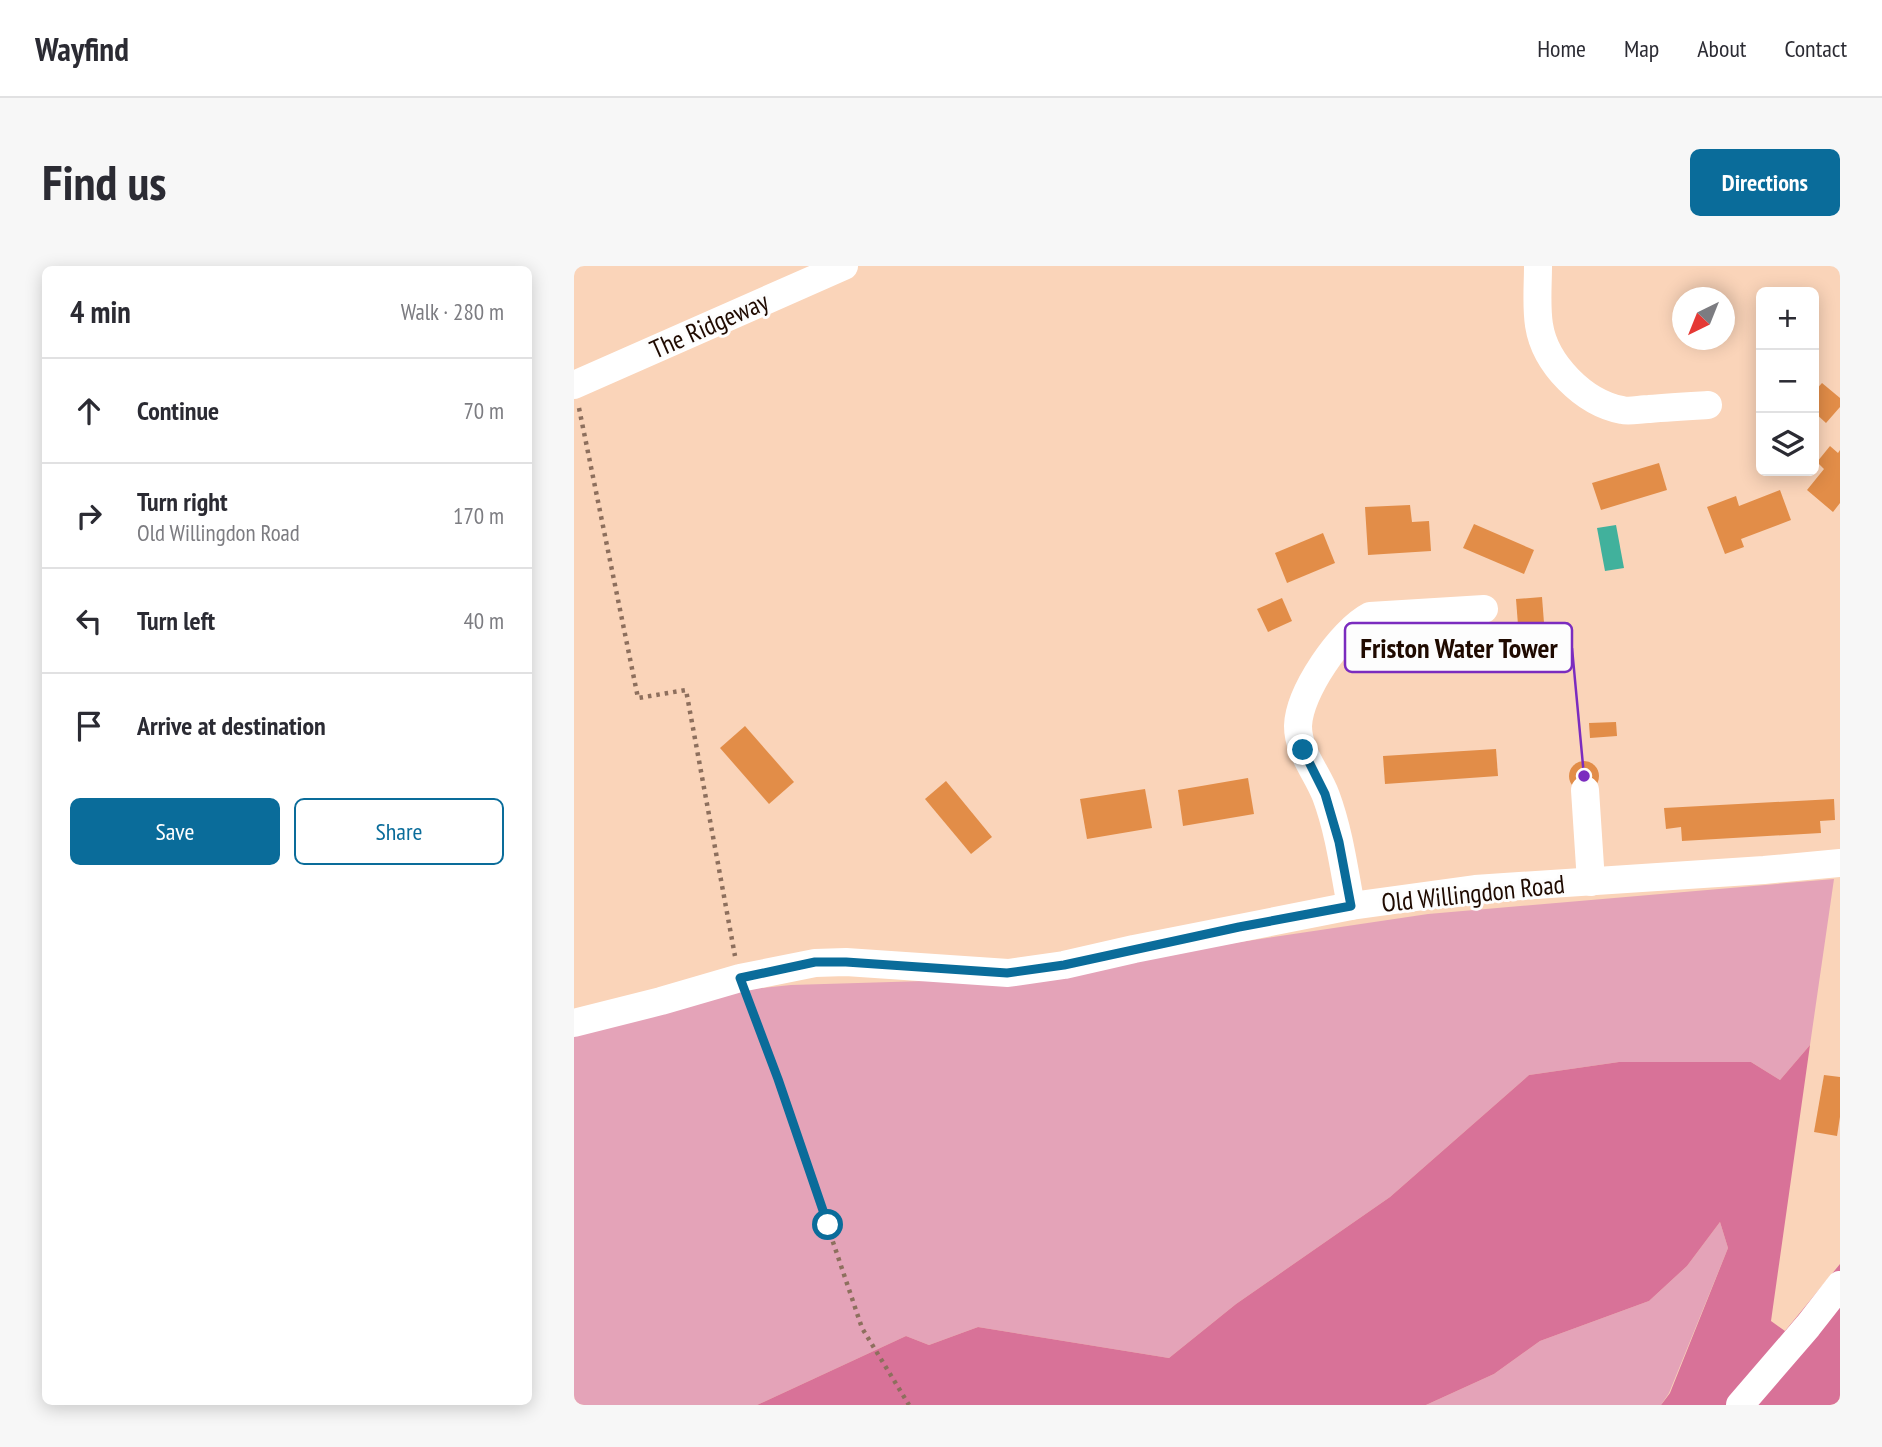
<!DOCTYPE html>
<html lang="en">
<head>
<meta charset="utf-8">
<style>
  :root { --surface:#fff; --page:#f7f7f7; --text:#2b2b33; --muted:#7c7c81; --line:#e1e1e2; --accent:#0a6c9a }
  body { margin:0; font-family:"PT Sans Narrow",sans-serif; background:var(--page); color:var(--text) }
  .controls { position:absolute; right:21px; top:21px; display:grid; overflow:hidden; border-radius:10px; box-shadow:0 4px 18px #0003 }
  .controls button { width:63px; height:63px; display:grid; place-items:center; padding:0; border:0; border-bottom:2px solid var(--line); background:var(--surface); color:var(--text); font:35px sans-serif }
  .compass { position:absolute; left:1098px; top:21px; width:63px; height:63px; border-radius:50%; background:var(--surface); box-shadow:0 4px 18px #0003; rotate:223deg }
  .stop { position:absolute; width:21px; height:21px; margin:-16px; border:5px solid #0a6c9a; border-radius:50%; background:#fff }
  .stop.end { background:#0a6c9a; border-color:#fff; box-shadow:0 2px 7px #0008 }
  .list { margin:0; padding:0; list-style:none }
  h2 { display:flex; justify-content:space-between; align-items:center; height:91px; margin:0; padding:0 28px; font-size:30px }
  h2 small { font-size:23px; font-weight:400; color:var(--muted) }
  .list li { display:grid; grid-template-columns:46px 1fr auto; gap:21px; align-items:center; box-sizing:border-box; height:105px; padding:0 28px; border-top:2px solid var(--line) }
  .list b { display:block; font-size:26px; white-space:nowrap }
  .list p { margin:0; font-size:23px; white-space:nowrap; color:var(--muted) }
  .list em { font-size:23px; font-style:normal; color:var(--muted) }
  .actions { display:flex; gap:14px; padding:21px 28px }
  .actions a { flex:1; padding:16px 0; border:2px solid var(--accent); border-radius:10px; text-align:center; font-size:24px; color:var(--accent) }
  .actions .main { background:var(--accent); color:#fff }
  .icon { flex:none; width:38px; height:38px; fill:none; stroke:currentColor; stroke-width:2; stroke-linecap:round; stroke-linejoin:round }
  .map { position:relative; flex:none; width:1266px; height:1139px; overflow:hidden; border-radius:10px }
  header { display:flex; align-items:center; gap:42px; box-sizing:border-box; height:98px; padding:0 35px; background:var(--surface); border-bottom:2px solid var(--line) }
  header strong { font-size:33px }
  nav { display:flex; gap:38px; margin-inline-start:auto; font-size:24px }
  .intro { display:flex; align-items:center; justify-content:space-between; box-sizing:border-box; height:168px; padding:0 42px }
  h1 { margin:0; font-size:49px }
  .button { padding:18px 32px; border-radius:10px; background:var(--accent); color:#fff; font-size:24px; font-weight:700 }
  main { display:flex; gap:42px; padding:0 42px }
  aside { flex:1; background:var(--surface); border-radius:10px; box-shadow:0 4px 18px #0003 }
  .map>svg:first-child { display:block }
  .green { fill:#e4a3b8 }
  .forest { fill:#d87298 }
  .water { fill:#41b19c }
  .building { fill:#e28d48 }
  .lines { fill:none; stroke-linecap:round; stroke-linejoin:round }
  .path { stroke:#8d6f5d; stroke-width:4.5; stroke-dasharray:3.5 5; stroke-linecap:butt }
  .minor { stroke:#fff; stroke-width:28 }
  .route { stroke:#0a6c9a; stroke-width:9 }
  .labels { text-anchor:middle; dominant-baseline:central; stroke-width:6; stroke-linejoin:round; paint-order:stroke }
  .street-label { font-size:26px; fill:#1f0a00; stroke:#fdfdfd }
  .leader { fill:none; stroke:#7b2cbf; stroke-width:2.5 }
  .callout-dot { fill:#7b2cbf; stroke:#fdfdfd; stroke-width:2.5 }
  .callout { fill:#fdfdfd; stroke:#7b2cbf; stroke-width:2.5 }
  .callout-label { font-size:28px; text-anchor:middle; font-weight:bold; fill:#1f0a00 }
</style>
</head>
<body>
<header>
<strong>Wayfind</strong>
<nav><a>Home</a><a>Map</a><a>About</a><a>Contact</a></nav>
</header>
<div class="intro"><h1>Find us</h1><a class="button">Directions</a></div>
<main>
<aside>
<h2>4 min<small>Walk · 280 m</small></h2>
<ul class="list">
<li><svg class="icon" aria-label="ahead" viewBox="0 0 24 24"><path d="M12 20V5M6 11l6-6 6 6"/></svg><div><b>Continue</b></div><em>70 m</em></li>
<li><svg class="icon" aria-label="right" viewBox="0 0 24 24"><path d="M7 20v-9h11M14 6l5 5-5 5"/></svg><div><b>Turn right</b><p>Old Willingdon Road</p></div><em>170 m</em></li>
<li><svg class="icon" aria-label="left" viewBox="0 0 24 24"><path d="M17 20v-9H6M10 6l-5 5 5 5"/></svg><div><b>Turn left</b></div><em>40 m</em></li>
<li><svg class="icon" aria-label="arrive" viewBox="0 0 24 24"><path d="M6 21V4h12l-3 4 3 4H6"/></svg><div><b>Arrive at destination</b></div></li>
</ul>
<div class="actions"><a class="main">Save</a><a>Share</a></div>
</aside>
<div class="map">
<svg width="1266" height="1139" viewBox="0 0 1266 1139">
  <rect width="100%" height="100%" fill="#fad4b9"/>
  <g class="green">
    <polygon points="1260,613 1236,779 1206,814 1177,796 1045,796 955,809 816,931 662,1038 595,1092 404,1061 355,1079 332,1070 183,1139 0,1139 0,770 148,726 217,719 418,713 854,648"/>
    <polygon points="1146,956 1154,982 1095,1127 1087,1139 852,1139 920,1108 966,1075 1075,1035 1113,1000"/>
  </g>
  <polygon class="forest" points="1236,779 1197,1055 1211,1065 1266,998 1266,1139 1087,1139 1096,1127 1154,982 1146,956 1113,1000 1075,1035 966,1075 920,1108 852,1139 183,1139 332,1070 355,1079 404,1061 595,1092 662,1038 816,931 955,809 1045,796 1177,796 1206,814"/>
  <polygon class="water" points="1042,259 1050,302 1031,305 1023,262"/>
  <g class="building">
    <polygon points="1248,117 1266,132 1266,141 1252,157 1240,146 1240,126"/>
    <polygon points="1256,180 1264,187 1266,184 1266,237 1259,246 1233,224 1250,203 1243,196"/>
    <polygon points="1085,197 1093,224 1027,244 1018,217"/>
    <polygon points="1206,224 1217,254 1167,273 1170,281 1151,288 1133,241 1162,230 1165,240"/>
    <polygon points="836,239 838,256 855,255 857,285 794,289 791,241"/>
    <polygon points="900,258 960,284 950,308 889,282"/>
    <polygon points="749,267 761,297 713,317 701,287"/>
    <polygon points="968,331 970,357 944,359 942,333"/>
    <polygon points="708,332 718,355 694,366 683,343"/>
    <polygon points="1042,456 1043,470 1016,472 1015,457"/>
    <polygon points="171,460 220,516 195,538 146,482"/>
    <polygon points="922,483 924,510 811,518 809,490"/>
    <circle cx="1010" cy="510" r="15"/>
    <polygon points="674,512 680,548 609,560 604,524"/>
    <polygon points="372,515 418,571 397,588 351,533"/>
    <polygon points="571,523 578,562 513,573 506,533"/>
    <polygon points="1260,533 1261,554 1246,555 1247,567 1108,575 1107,561 1092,563 1090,542"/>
    <polygon points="1250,809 1266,811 1266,851 1263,870 1240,866"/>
  </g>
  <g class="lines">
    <g class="path">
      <polyline points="5,142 64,432 112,424 161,690"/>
      <polyline points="174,735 204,813 288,1062 335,1139"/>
    </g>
    <g class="minor">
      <path d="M964,0C964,19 962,40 965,59C971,98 1010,137 1048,144C1056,146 1066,143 1075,143C1095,141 1115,140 1134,139"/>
      <polyline points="0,119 270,0"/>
      <polyline points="1011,524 1017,616"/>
      <path d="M777,640C770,603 765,565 752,530C743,506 724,486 724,460C725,426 767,365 796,350L910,343"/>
      <polyline points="0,757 87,735 166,712 241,697 272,696 434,707 490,699 560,683 777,640 901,623 1190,604 1266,597"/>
      <polyline points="1166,1139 1234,1060 1266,1019"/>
    </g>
  </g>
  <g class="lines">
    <polyline class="route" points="254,959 204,813 166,712 241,696 272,696 433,707 490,699 665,661 777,640 765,576 751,528 729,484"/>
  </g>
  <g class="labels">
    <g class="street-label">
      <text transform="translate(135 59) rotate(-24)">The Ridgeway</text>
      <text transform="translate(899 627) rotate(-6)">Old Willingdon Road</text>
    </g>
  </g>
  <path class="leader" d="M1010 510L998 382"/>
  <circle class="callout-dot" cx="1010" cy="510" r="7"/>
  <rect class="callout" x="771" y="357" width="227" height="49" rx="7"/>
  <g class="callout-label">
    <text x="885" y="392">Friston Water Tower</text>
  </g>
</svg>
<div class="controls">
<button>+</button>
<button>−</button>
<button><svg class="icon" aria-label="layers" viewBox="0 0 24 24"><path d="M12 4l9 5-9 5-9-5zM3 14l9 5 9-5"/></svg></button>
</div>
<svg class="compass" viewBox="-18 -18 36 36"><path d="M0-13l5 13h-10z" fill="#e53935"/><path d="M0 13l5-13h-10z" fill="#7c7c81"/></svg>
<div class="stop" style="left:254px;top:959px"></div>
<div class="stop end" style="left:729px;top:484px"></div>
</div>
</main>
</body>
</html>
